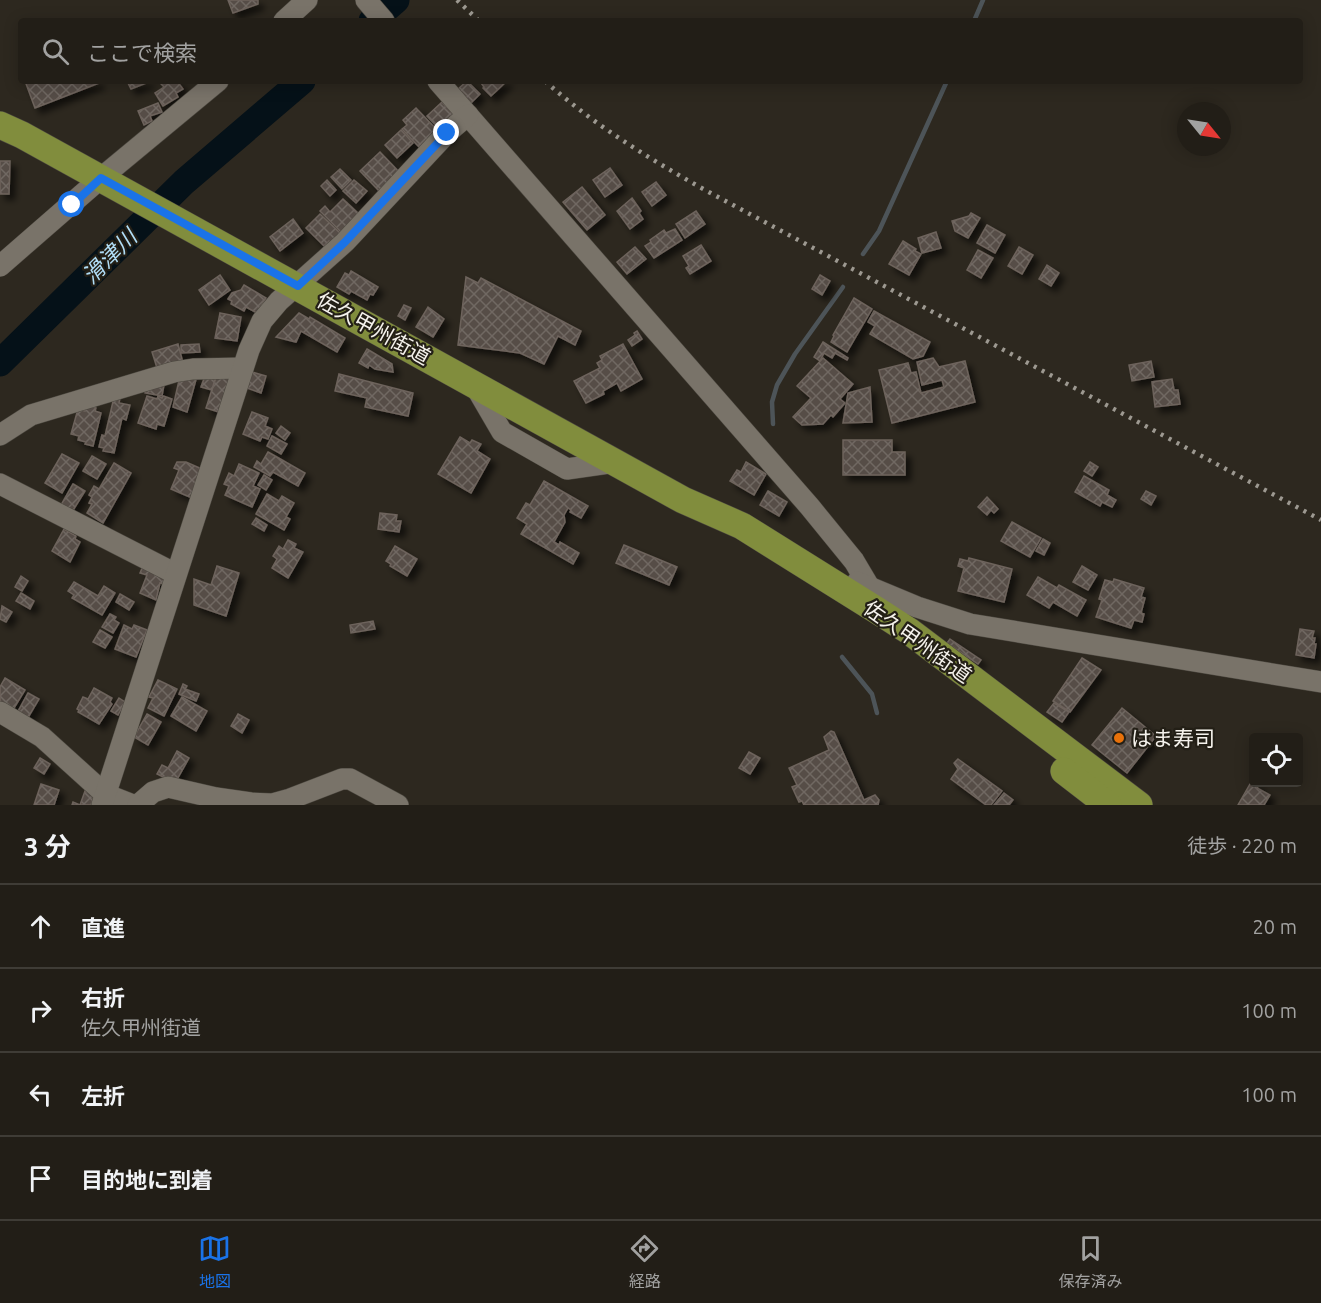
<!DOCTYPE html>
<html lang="ja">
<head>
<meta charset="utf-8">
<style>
  :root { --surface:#221e17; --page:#2a2720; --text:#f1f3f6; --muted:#a2a2a1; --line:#3f3c36; --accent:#1a73e8 }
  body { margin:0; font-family:Ubuntu,"Noto Sans JP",sans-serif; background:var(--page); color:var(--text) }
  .controls { position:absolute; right:18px; bottom:18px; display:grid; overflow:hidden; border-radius:6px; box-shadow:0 3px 15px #0003 }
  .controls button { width:54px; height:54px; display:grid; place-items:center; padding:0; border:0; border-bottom:2px solid var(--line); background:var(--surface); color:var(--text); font:30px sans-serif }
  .compass { position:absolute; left:1177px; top:102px; width:54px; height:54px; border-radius:50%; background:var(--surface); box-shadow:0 3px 15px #0003; rotate:120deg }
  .stop { position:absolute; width:18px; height:18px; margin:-14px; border:4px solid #1a73e8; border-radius:50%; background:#fff }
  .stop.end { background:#1a73e8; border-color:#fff; box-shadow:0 2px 6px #0008 }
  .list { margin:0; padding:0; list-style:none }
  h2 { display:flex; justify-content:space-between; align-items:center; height:78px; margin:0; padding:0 24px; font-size:26px }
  h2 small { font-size:20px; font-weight:400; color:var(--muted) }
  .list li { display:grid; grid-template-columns:39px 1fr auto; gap:18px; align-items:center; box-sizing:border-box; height:84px; padding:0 24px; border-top:2px solid var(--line) }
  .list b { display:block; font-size:22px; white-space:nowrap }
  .list p { margin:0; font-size:20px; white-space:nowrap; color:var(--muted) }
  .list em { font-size:20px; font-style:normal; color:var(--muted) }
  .icon { flex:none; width:33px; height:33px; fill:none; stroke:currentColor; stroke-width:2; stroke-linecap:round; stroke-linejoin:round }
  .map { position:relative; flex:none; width:1321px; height:805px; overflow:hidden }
  .search { position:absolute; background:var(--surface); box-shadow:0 3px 15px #0003; left:18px; right:18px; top:18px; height:66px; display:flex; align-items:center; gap:15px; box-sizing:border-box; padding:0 21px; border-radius:6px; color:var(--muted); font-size:22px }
  .sheet { height:414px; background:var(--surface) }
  nav { display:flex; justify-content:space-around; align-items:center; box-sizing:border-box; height:84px; border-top:2px solid var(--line); background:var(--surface); font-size:16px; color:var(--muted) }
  nav a { display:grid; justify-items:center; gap:3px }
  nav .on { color:var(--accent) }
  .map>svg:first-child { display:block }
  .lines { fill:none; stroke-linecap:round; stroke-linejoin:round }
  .stream { stroke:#4d5458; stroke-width:4.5 }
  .river { stroke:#051118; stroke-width:27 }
  .building { fill:url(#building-cross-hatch); stroke:#6d635c; stroke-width:1.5; filter:url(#shadow) }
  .minor-casing { stroke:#4b473f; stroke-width:22 }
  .major-casing { stroke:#4b473f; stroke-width:28 }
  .minor { stroke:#797369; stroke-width:21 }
  .major { stroke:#818d3d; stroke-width:27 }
  .rail { stroke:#9d9991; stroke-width:4.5; stroke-dasharray:3 6; stroke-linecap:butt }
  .route { stroke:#1a73e8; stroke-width:8 }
  .food-dot { fill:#e8710a; stroke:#231f16; stroke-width:2 }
  .labels { text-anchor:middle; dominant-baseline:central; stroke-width:4.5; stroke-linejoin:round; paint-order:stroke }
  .street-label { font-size:21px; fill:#f5f2ec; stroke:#231f16 }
  .poi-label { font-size:21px; fill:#f5f2ec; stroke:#231f16; text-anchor:start }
  .water-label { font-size:22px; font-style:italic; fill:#b0ddf6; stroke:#231f16 }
</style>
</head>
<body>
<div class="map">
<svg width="1321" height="805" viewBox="0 0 1321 805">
  <defs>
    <pattern id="building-cross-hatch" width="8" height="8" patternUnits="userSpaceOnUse" patternTransform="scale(1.5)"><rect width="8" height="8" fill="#574d47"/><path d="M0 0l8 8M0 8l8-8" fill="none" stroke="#706762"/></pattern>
    <filter id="shadow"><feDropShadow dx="5.5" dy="5.5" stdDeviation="3" flood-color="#0009"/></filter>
  </defs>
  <rect width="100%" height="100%" fill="#2d281f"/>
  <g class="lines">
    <g class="stream">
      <polyline points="974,21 983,0"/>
      <polyline points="863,254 879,231 947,81"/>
      <polyline points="773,424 772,402 777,385 795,354 843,287"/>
      <polyline points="842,657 872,694 877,713"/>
    </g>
    <g class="river">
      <polyline points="372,21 396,0"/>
      <polyline points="0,363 184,182 302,81"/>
    </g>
  </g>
  <g class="building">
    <polygon points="228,0 258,0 258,4 233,13"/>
    <polygon points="25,81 98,81 99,83 35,108"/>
    <polygon points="127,81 149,81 149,82 131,89"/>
    <polygon points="166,81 177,81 183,89 176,93 178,97 163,106 155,93 164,87 161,84"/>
    <polygon points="467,81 480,94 471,103 458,89"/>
    <polygon points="482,81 507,81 491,96 483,88 484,87 481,83"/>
    <polygon points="442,102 456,117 441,131 427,116"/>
    <polygon points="158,103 162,112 150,116 152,121 144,125 138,111"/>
    <polygon points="416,108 438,131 428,145 425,141 419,147 402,129 407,125 403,120"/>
    <polygon points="401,130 413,143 397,158 385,145"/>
    <polygon points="380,152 400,173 380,192 360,171"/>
    <polygon points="0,161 10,161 9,194 0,194"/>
    <polygon points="610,168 622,185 605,197 593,180"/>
    <polygon points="340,169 351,180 342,189 331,177"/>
    <polygon points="327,180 336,190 330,196 321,186"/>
    <polygon points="354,180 367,191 356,203 343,191"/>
    <polygon points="656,182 666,195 652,206 642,192"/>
    <polygon points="582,187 605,215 587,230 563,202"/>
    <polygon points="632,198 641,211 639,213 643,219 630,229 617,211"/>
    <polygon points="343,199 359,214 341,232 320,211 325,206 330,212"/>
    <polygon points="696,211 705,224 685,238 676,224"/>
    <polygon points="971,213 980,218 968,238 955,231 952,221 969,216"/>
    <polygon points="320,214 341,234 332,243 329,241 324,246 306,228"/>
    <polygon points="293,219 303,233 280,251 270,237"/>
    <polygon points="987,225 1005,235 995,253 977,243"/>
    <polygon points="675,229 682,240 654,258 645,246 651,242 650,240 664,230 666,233"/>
    <polygon points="936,232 941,248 922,253 918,238"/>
    <polygon points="903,241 916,249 915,251 921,254 909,275 889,264"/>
    <polygon points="701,245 711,261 690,274 686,268 689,266 683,256"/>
    <polygon points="635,247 646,259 627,274 617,262"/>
    <polygon points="1019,247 1033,255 1022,274 1008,266"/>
    <polygon points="978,250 993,258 981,278 967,270"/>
    <polygon points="1047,265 1059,273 1051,286 1039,279"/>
    <polygon points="351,271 378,287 373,295 370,294 367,300 351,291 349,294 337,287 345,273 349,275"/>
    <polygon points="220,275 230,290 209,305 199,290"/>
    <polygon points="820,275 830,281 822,295 812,289"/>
    <polygon points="466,277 478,283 481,278 581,331 575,345 558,336 544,364 520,353 458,345"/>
    <polygon points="244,285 266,298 257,313 246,307 244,311 231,304 232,301 228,299 232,293 241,290"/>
    <polygon points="854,298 872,309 847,352 831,342 834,336 833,335"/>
    <polygon points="404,305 411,308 405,320 398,316"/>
    <polygon points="428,307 444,319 433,337 416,327"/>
    <polygon points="874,311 930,342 923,356 913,359 870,334 875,326 868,322"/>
    <polygon points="220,313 241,317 237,341 215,338"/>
    <polygon points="299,313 309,319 310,317 345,338 337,352 301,331 296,342 276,337"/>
    <polygon points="637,331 642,339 632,346 628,340 635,335 634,333"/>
    <polygon points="823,342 848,358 847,360 835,353 832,358 824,353 820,361 814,357"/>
    <polygon points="178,344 183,363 158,371 152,352"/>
    <polygon points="199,344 200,352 181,353 181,345"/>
    <polygon points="623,344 642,379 621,391 617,383 603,391 604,394 586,403 574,381 600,368 597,363 602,360 600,356"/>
    <polygon points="367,349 392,364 393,372 375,369 369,365 368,368 359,363"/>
    <polygon points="823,358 853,384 840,399 845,403 833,417 831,415 823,424 802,425 793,417 811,398 797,386"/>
    <polygon points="933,358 939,367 965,361 975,402 892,423 879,370 908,363 911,373 916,372 921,393 944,387 942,380 922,385 917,362"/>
    <polygon points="1151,361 1154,377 1132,381 1129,365"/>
    <polygon points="252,372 266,376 261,393 247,388"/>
    <polygon points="217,374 233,379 222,413 206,408"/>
    <polygon points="339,374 413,393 408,416 365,407 367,398 335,391"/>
    <polygon points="180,376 197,376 187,412 173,407"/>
    <polygon points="205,376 215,379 212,390 201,387"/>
    <polygon points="165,379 162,396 145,393 146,385"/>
    <polygon points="1172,379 1174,390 1178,390 1180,404 1155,407 1152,382"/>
    <polygon points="870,387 872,422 843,423 848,393"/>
    <polygon points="147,396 157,399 158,396 162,398 163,396 172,399 164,426 157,424 156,429 138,423"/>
    <polygon points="114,397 120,398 119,403 130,405 126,420 122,418 114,453 103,451 104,448 99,447 102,435 105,436"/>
    <polygon points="86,405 96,408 95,411 101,413 93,446 85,444 86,442 78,440 79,436 71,434 78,409 85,411"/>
    <polygon points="252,412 268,418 265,426 272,429 268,439 262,437 260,441 243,434"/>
    <polygon points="281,426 290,433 285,440 276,433"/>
    <polygon points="272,436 287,444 281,454 267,446"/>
    <polygon points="460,437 470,443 472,440 481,444 477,451 490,459 471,493 438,474"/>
    <polygon points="843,440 892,440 892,452 905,452 905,475 843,475"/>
    <polygon points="268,452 305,473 298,486 273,472 270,476 254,467 257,461 261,464"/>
    <polygon points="62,454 79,463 62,493 45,483"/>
    <polygon points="92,456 106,464 97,479 83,471"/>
    <polygon points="177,462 186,462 204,470 192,498 171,489 179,470 174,468"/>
    <polygon points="746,462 766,474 754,495 730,481 737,470 741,472"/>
    <polygon points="1090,462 1098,467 1092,476 1084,471"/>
    <polygon points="114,463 131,473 103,523 87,513 92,504 89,503 92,497 89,495 94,486 99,489"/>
    <polygon points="239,464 259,473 253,486 260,489 252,507 225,495 229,486 224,484 229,473 234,476"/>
    <polygon points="264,475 272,480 266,490 258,485"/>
    <polygon points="1084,476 1109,490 1107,495 1116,500 1112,507 1102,502 1100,506 1075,492"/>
    <polygon points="544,481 588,506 581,518 570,512 571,510 568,508 564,515 565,522 554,542 559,545 560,542 579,553 573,564 521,534 527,524 517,518 526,503 530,505"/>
    <polygon points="73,484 85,491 72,512 61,505"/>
    <polygon points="768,491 787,502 779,516 760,505"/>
    <polygon points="1146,491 1156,496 1151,505 1141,499"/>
    <polygon points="267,494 279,501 282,496 294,503 286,517 290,519 284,530 256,514"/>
    <polygon points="987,497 998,509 994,513 991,510 987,515 978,507"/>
    <polygon points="380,513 397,515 396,521 401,521 399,532 378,529"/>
    <polygon points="256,518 267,525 264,531 252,524"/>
    <polygon points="1012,522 1041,538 1030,557 1001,541"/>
    <polygon points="64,529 76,536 75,539 80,542 70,562 52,551"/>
    <polygon points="1043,539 1050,543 1044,555 1036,551"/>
    <polygon points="288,540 296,544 294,548 303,552 288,578 272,568 277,559 273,556 279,546 283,549"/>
    <polygon points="624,545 677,567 669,585 616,563"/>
    <polygon points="395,546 417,559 407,576 390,566 391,564 386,561"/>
    <polygon points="969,558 1012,569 1004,602 958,591 964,568 958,566 960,559 968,561"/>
    <polygon points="143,566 167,575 164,584 160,583 156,600 140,593 147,575 140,573"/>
    <polygon points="217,566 239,573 226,616 194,605 194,579 211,585"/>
    <polygon points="1082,566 1097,575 1088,590 1073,582"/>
    <polygon points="21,576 28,581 22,591 15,587"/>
    <polygon points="1038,577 1057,588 1059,585 1086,600 1077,616 1053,602 1049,608 1027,595"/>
    <polygon points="1114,579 1144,588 1141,597 1145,598 1141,613 1144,614 1142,622 1134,620 1131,628 1096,617 1102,600 1099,599 1105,580 1113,582"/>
    <polygon points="74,582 98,596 104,586 115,593 102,615 72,598 74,595 68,591"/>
    <polygon points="21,593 34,601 30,609 16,601"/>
    <polygon points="120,594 134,602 129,610 116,602"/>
    <polygon points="2,606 12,612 6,622 0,619"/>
    <polygon points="110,614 116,617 114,620 119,623 113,633 102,627"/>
    <polygon points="373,621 375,629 351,633 350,625"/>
    <polygon points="124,625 132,629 134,625 147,630 136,657 115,649"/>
    <polygon points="1300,629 1314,631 1312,638 1315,638 1314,644 1316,644 1314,658 1296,655"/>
    <polygon points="100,630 112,637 105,648 93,642"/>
    <polygon points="950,639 981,660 978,664 947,643"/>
    <polygon points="1082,658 1101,670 1070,712 1053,701"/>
    <polygon points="5,678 25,690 11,713 0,707 0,687"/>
    <polygon points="158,680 177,689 164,716 148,708 153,698 149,697"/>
    <polygon points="183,684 187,686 185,689 199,694 196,701 179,694"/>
    <polygon points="94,688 112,698 110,702 112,704 99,724 78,712 79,710 77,709 83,697 88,699"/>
    <polygon points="28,693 39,699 26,721 16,715"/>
    <polygon points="182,697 207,711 196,731 171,716"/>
    <polygon points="119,698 125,702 118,715 111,711"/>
    <polygon points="1054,703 1069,712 1062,722 1047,712"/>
    <polygon points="1122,708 1156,736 1127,773 1092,745"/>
    <polygon points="147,714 161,722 148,745 134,737"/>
    <polygon points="238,714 249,720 242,733 231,726"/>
    <polygon points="831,731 834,732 864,800 875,795 879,800 878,805 804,805 802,801 799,802 792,787 797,785 789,768 829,750 824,737"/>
    <polygon points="177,751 189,758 175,783 157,774 162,765 168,768"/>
    <polygon points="749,752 760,758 750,774 739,768"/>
    <polygon points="40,758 50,764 44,774 34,768"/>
    <polygon points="958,759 1002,791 991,805 986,805 951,779 958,769 954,763"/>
    <polygon points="1255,783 1259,785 1257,788 1270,795 1264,805 1238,805 1250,784 1253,786"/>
    <polygon points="41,784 59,790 54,805 34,805"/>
    <polygon points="85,791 94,795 91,805 72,805 73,802 80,805"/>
    <polygon points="1004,793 1013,800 1009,805 994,805"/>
  </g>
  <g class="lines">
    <g class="minor-casing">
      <g id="minor">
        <polyline points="366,0 384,21"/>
        <polyline points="284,21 307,0"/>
        <polyline points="438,81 810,507 854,561 870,588"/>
        <polyline points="0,266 101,178 218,81"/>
        <polyline points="474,384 502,432 567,469 616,462"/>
        <polyline points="0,435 31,415 174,372 193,369 243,368"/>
        <polyline points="0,484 176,574"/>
        <polyline points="857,582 917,607 970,624 1321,682"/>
        <polyline points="0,712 42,737 105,794 133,805"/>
        <polyline points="102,805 249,350 262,321 279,301 345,242 447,133 468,115"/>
        <polyline points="138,805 153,792 168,787 216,798 251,803 272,804 290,799 342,779 350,779 398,805"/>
      </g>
    </g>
    <g class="major-casing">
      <g id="major">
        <polyline points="0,125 22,135 683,500 742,526 878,611 909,631 1139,805"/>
        <polyline points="1064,771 1108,805"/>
      </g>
    </g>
    <use href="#minor" class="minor"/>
    <use href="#major" class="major"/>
    <g class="rail">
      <polyline points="457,0 479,21"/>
      <path d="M545,81C594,125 648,158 705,190L1321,520"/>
    </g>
  </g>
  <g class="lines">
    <polyline class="route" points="72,205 101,178 298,286 345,242 447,133"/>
  </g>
  <circle class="food-dot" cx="1119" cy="738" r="6"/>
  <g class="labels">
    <g class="street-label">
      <text transform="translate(374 328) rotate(29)">佐久甲州街道</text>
      <text transform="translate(918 641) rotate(35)">佐久甲州街道</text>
    </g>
    <g class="poi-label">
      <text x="1131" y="738">はま寿司</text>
    </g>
    <g class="water-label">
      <text transform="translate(109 256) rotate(-45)">滑津川</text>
    </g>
  </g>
</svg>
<div class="controls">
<button><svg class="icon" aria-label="locate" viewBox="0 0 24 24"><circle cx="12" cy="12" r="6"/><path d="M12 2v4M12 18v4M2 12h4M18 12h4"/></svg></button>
</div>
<svg class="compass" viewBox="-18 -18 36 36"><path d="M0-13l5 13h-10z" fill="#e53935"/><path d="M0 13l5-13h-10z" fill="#a2a2a1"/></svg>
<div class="stop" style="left:72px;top:205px"></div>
<div class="stop end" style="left:447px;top:133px"></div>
<div class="search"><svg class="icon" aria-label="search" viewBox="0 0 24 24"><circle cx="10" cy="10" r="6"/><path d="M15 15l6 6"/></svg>ここで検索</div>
</div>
<section class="sheet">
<h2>3 分<small>徒歩 · 220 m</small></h2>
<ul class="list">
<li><svg class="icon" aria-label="ahead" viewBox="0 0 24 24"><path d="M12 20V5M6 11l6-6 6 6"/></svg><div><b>直進</b></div><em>20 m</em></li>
<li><svg class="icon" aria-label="right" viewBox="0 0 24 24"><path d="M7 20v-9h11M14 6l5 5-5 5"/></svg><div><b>右折</b><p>佐久甲州街道</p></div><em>100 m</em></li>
<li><svg class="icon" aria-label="left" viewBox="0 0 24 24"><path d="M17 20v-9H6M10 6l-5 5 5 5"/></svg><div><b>左折</b></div><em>100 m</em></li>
<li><svg class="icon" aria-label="arrive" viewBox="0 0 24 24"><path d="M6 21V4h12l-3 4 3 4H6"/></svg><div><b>目的地に到着</b></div></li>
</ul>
</section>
<nav>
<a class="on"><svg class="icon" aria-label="map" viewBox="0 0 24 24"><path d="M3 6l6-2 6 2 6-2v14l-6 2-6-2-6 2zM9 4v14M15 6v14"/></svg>地図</a>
<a><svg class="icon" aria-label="directions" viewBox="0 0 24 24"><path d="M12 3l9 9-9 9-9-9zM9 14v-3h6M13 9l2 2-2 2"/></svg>経路</a>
<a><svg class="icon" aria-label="saved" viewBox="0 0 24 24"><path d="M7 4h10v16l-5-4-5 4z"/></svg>保存済み</a>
</nav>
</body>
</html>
